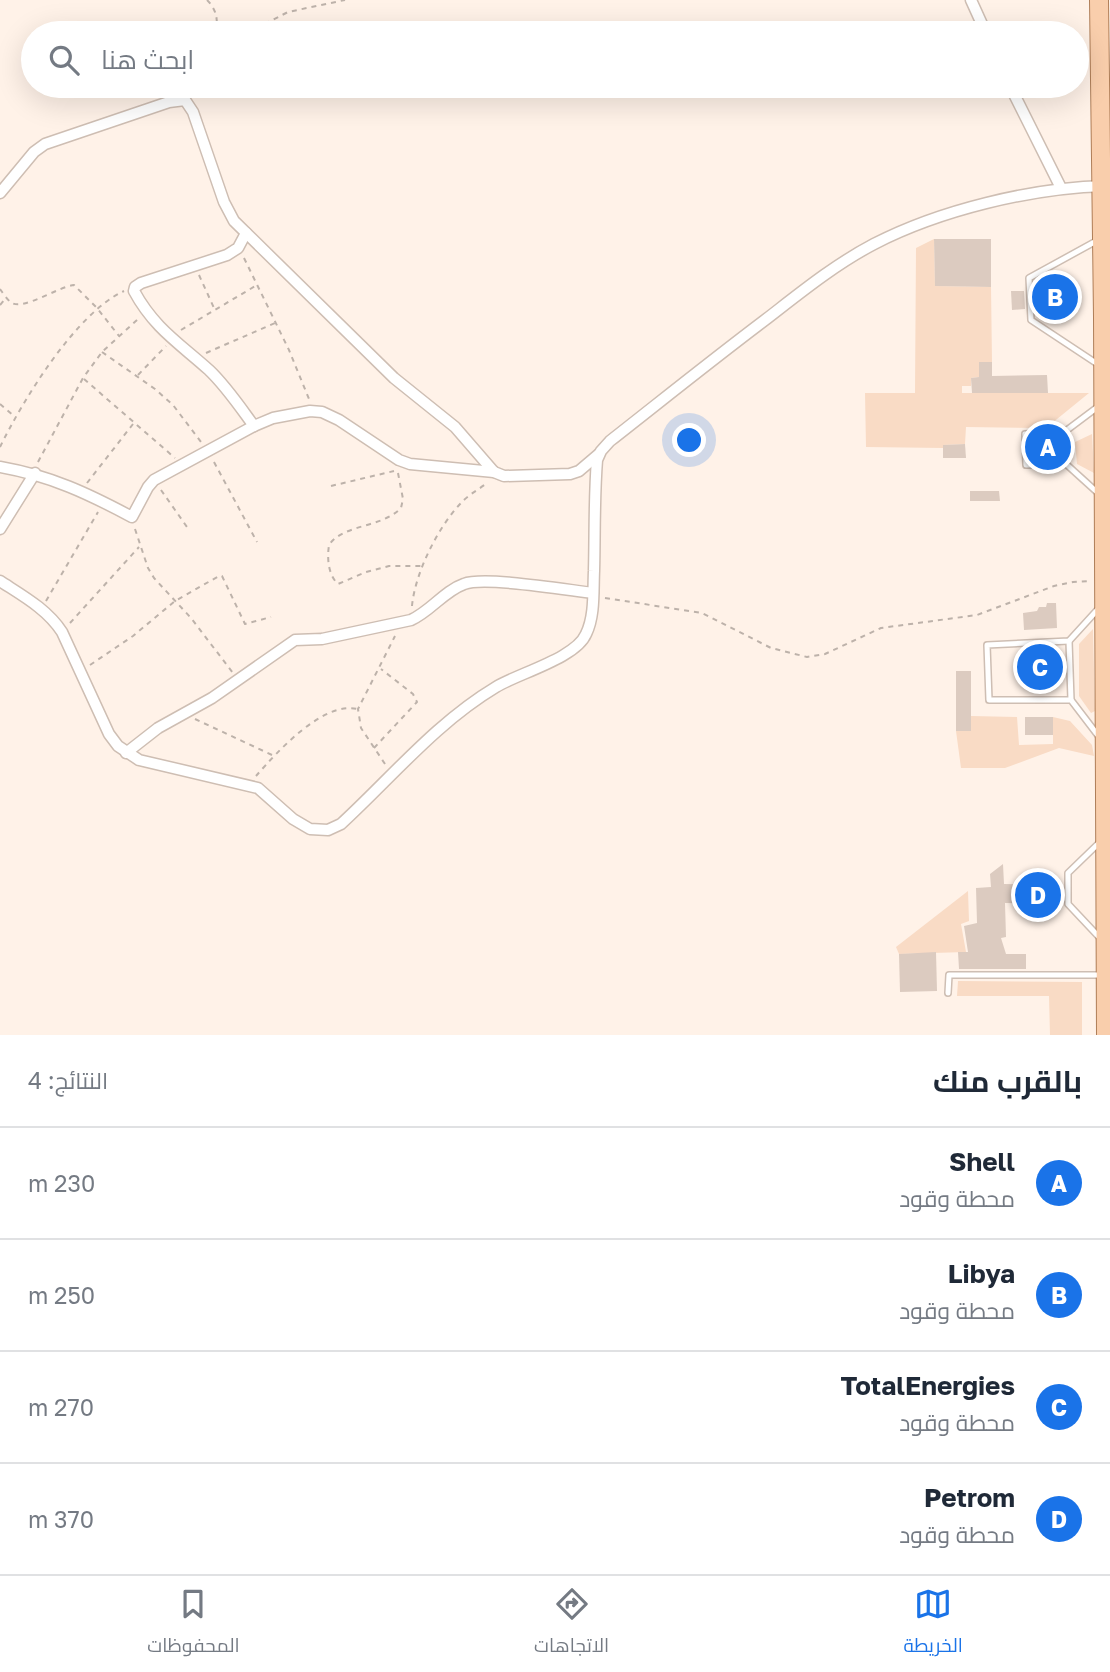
<!DOCTYPE html>
<html lang="ar">
<head>
<meta charset="utf-8">
<style>
  :root { --surface:#fff; --page:#f2f2f3; --text:#1f2937; --muted:#747a83; --line:#e0e1e3; --accent:#1a73e8 }
  body { margin:0; font-family:"Golos Text",Cairo,sans-serif; background:var(--page); color:var(--text); direction:rtl }
  .you { position:absolute; left:690px; top:441px; width:24px; height:24px; margin:-18px; border:5px solid #fff; border-radius:50%; background:#1a73e8; box-shadow:0 0 0 10px #1a73e833 }
  .badge { display:grid; place-items:center; width:46px; height:46px; border-radius:50%; background:var(--accent); color:#fff; font-size:23px; font-weight:700 }
  .pin { position:absolute; translate:-50% -50%; border:4px solid #fff; box-shadow:0 2px 7px #0006 }
  .list { margin:0; padding:0; list-style:none }
  h2 { display:flex; justify-content:space-between; align-items:center; height:91px; margin:0; padding:0 28px; font-size:30px }
  h2 small { font-size:23px; font-weight:400; color:var(--muted) }
  .list li { display:grid; grid-template-columns:46px 1fr auto; gap:21px; align-items:center; box-sizing:border-box; height:112px; padding:0 28px; border-top:2px solid var(--line) }
  .list b { display:block; font-size:26px; white-space:nowrap }
  .list p { margin:0; font-size:23px; white-space:nowrap; color:var(--muted) }
  .list em { font-size:23px; font-style:normal; color:var(--muted) }
  .icon { flex:none; width:38px; height:38px; fill:none; stroke:currentColor; stroke-width:2; stroke-linecap:round; stroke-linejoin:round }
  .map { position:relative; flex:none; width:1110px; height:1035px; overflow:hidden; direction:ltr }
  .search { position:absolute; background:var(--surface); box-shadow:0 7px 28px #0002; left:21px; right:21px; top:21px; height:77px; display:flex; align-items:center; gap:18px; box-sizing:border-box; padding:0 24px; border-radius:38px; color:var(--muted); font-size:26px }
  .sheet { height:539px; background:var(--surface) }
  nav { display:flex; justify-content:space-around; align-items:center; box-sizing:border-box; height:98px; border-top:2px solid var(--line); background:var(--surface); font-size:19px; color:var(--muted) }
  nav a { display:grid; justify-items:center; gap:4px }
  nav .on { color:var(--accent) }
  .map>svg:first-child { display:block }
  .green { fill:#f9dbc5 }
  .building { fill:#dccbc0 }
  .lines { fill:none; stroke-linecap:round; stroke-linejoin:round }
  .lane-casing { stroke:#cebeb3; stroke-width:8 }
  .street-casing { stroke:#cebeb3; stroke-width:13 }
  .primary-casing { stroke:#af7e58; stroke-width:20 }
  .path { stroke:#bdb2aa; stroke-width:2; stroke-dasharray:5 5; stroke-linecap:butt }
  .lane { stroke:#fff; stroke-width:5 }
  .street { stroke:#fff; stroke-width:10 }
  .primary { stroke:#f9ceac; stroke-width:18 }
</style>
</head>
<body>
<div class="map">
<svg width="1110" height="1035" viewBox="0 0 1110 1035">
  <rect width="100%" height="100%" fill="#fff2e8"/>
  <g class="green">
    <polygon points="934,239 935,286 991,287 992,362 979,362 979,377 971,378 971,386 962,386 962,393 1089,393 1046,428 966,427 965,444 943,445 943,448 866,447 865,393 915,393 916,248"/>
    <polygon points="1092,434 1094,473 1077,464 1075,442"/>
    <polygon points="1093,629 1095,711 1091,713 1079,696 1079,644"/>
    <polygon points="971,716 1017,717 1019,745 1053,744 1053,717 1070,721 1092,745 1094,756 1059,748 1005,768 961,768 956,731 971,731"/>
    <polygon points="968,891 969,921 961,924 966,952 899,954 896,947"/>
    <polygon points="958,981 1082,982 1082,1035 1050,1035 1049,996 957,996"/>
  </g>
  <g class="building">
    <polygon points="934,239 991,239 991,287 935,286"/>
    <polygon points="1074,290 1075,303 1035,303 1035,291"/>
    <polygon points="1011,291 1024,291 1025,309 1012,310"/>
    <polygon points="979,362 992,362 992,376 1047,375 1048,393 972,393 971,378 979,377"/>
    <polygon points="1032,440 1060,441 1060,454 1032,454"/>
    <polygon points="965,444 966,458 943,458 943,445"/>
    <polygon points="970,491 999,491 1000,501 970,501"/>
    <polygon points="1047,603 1056,603 1057,628 1024,630 1023,613 1037,611 1039,607 1046,607"/>
    <polygon points="1024,660 1057,662 1057,674 1023,673"/>
    <rect x="956" y="671" width="15" height="60"/>
    <rect x="1025" y="717" width="28" height="18"/>
    <polygon points="1003,864 1004,884 1056,885 1056,904 1005,903 1006,937 1001,938 1006,954 1026,954 1026,969 959,969 958,952 968,952 964,926 977,923 976,888 991,887 990,874"/>
    <polygon points="936,952 937,991 900,992 899,954"/>
  </g>
  <g class="lines">
    <g class="lane-casing">
      <g id="lane">
        <polyline points="1099,365 1031,320 1029,278 1100,239"/>
        <polyline points="1098,493 1066,464 1026,465 1025,434 1063,433 1099,406"/>
        <polyline points="1069,641 1071,700"/>
        <polyline points="1100,738 1071,700 989,700 987,645 1069,641 1100,607"/>
        <polyline points="1100,938 1068,904 1068,873 1100,842"/>
        <polyline points="948,993 949,975 1103,975"/>
      </g>
    </g>
    <g class="street-casing">
      <g id="street">
        <polyline points="971,0 986,33"/>
        <polyline points="1010,86 1061,188"/>
        <polyline points="0,193 34,152 45,144 169,102 185,100 193,112 224,202 234,221 394,378 455,427 494,472"/>
        <path d="M246,233L238,248L227,255L141,283L135,287L134,291C154,328 179,343 209,370C226,386 240,407 254,426"/>
        <path d="M0,467C51,476 87,493 132,517L148,487L154,480L254,426L273,418L310,411L322,412L339,420L399,460L410,464L494,472L504,476L570,474L579,471L599,454"/>
        <polyline points="0,529 35,473"/>
        <path d="M0,581C23,596 47,609 62,632L109,734L118,746L139,760L258,788L293,819L310,829L328,830L341,824C392,777 436,723 496,687C519,673 576,658 586,634C595,616 593,591 594,571C595,534 594,497 597,460L601,451L610,441C661,401 712,360 765,320C800,293 834,265 874,244C940,210 1031,188 1105,186"/>
        <path d="M126,753L158,728L212,698L295,640L322,639L411,620C431,611 444,591 464,584C484,576 567,590 593,593"/>
      </g>
    </g>
    <g class="primary-casing">
      <polyline id="primary" points="1099,0 1103,317 1106,1035"/>
    </g>
    <g class="path">
      <path d="M207,0C217,10 218,20 216,33"/>
      <polyline points="247,33 288,12 345,0"/>
      <polyline points="244,258 289,350 309,399"/>
      <polyline points="199,275 214,308"/>
      <path d="M0,289C3,293 7,300 12,303C24,310 58,287 74,285L97,308L119,336"/>
      <polyline points="0,305 6,298"/>
      <polyline points="181,330 257,285"/>
      <polyline points="102,352 155,389 173,405 201,442"/>
      <polyline points="206,353 275,323"/>
      <polyline points="138,375 166,346"/>
      <polyline points="84,379 175,458"/>
      <polyline points="0,404 15,417"/>
      <path d="M0,447C23,400 76,313 124,291"/>
      <polyline points="38,462 83,378 102,352 138,319"/>
      <polyline points="214,462 257,542"/>
      <path d="M398,473L403,499L401,508C382,528 343,524 329,545C327,558 328,575 338,584L366,572L389,566H422"/>
      <polyline points="87,483 133,424"/>
      <polyline points="331,486 394,471"/>
      <polyline points="161,490 187,527"/>
      <polyline points="135,529 148,568 154,578 191,618 233,673"/>
      <polyline points="605,598 702,613 771,648 807,657 825,654 881,628 977,615 1054,586 1073,582 1090,581"/>
      <polyline points="46,601 98,512"/>
      <path d="M412,606C415,573 438,527 461,503C468,495 478,490 487,483"/>
      <polyline points="70,623 139,547"/>
      <polyline points="90,665 133,636 175,601 219,576 222,576 245,624 271,617"/>
      <polyline points="195,719 272,755"/>
      <polyline points="374,748 417,702 413,694 381,669"/>
      <polyline points="385,764 361,728 358,709 395,636"/>
      <path d="M256,776C277,752 323,701 357,709"/>
    </g>
    <use href="#lane" class="lane"/>
    <use href="#street" class="street"/>
    <use href="#primary" class="primary"/>
  </g>
</svg>
<div class="you"></div>
<div class="pin badge" style="left:1048px;top:447px">A</div>
<div class="pin badge" style="left:1055px;top:297px">B</div>
<div class="pin badge" style="left:1040px;top:667px">C</div>
<div class="pin badge" style="left:1038px;top:895px">D</div>
<div class="search"><svg class="icon" aria-label="search" viewBox="0 0 24 24"><circle cx="10" cy="10" r="6"/><path d="M15 15l6 6"/></svg>ابحث هنا</div>
</div>
<section class="sheet">
<h2>بالقرب منك<small>النتائج: 4</small></h2>
<ul class="list">
<li><span class="badge">A</span><div><b>Shell</b><p>محطة وقود</p></div><em>230 m</em></li>
<li><span class="badge">B</span><div><b>Libya</b><p>محطة وقود</p></div><em>250 m</em></li>
<li><span class="badge">C</span><div><b>TotalEnergies</b><p>محطة وقود</p></div><em>270 m</em></li>
<li><span class="badge">D</span><div><b>Petrom</b><p>محطة وقود</p></div><em>370 m</em></li>
</ul>
</section>
<nav>
<a class="on"><svg class="icon" aria-label="map" viewBox="0 0 24 24"><path d="M3 6l6-2 6 2 6-2v14l-6 2-6-2-6 2zM9 4v14M15 6v14"/></svg>الخريطة</a>
<a><svg class="icon" aria-label="directions" viewBox="0 0 24 24"><path d="M12 3l9 9-9 9-9-9zM9 14v-3h6M13 9l2 2-2 2"/></svg>الاتجاهات</a>
<a><svg class="icon" aria-label="saved" viewBox="0 0 24 24"><path d="M7 4h10v16l-5-4-5 4z"/></svg>المحفوظات</a>
</nav>
</body>
</html>
